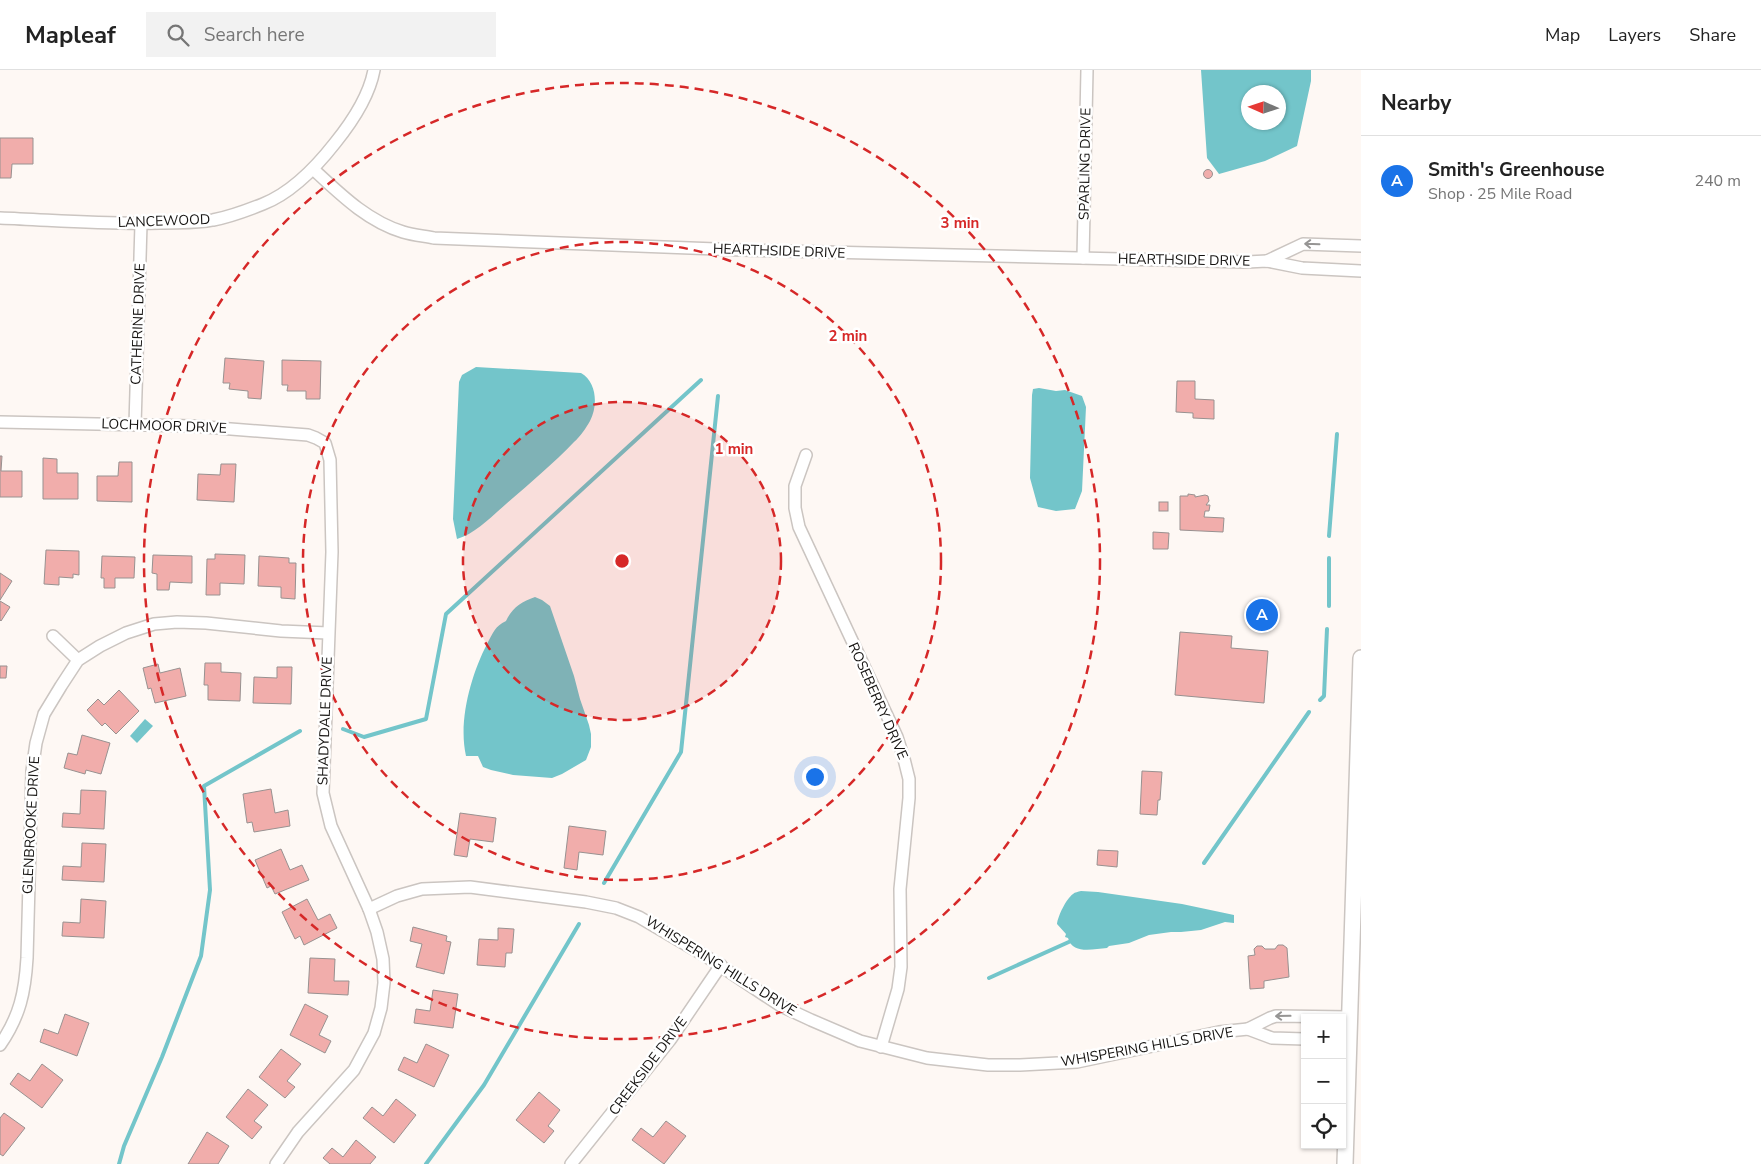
<!DOCTYPE html>
<html lang="en">
<head>
<meta charset="utf-8">
<style>
  :root { --surface:#fff; --page:#f2f2f2; --text:#222; --muted:#767676; --line:#e0e0e0; --accent:#1a73e8 }
  body { margin:0; font-family:"Nunito Sans",sans-serif; background:var(--page); color:var(--text) }
  .controls { position:absolute; right:15px; bottom:15px; display:grid; overflow:hidden; border-radius:0px; box-shadow:0 1px 4px #0004 }
  .controls button { width:45px; height:45px; display:grid; place-items:center; padding:0; border:0; border-bottom:1px solid var(--line); background:var(--surface); color:var(--text); font:25px sans-serif }
  .compass { position:absolute; left:1241px; top:15px; width:45px; height:45px; border-radius:50%; background:var(--surface); box-shadow:0 1px 4px #0004; rotate:273deg }
  .you { position:absolute; left:814px; top:706px; width:18px; height:18px; margin:-12px; border:4px solid #fff; border-radius:50%; background:#1a73e8; box-shadow:0 0 0 8px #1a73e833 }
  .badge { display:grid; place-items:center; width:32px; height:32px; border-radius:50%; background:var(--accent); color:#fff; font-size:16px; font-weight:700 }
  .pin { position:absolute; translate:-50% -50%; border:2px solid #fff; box-shadow:0 1px 5px #0006 }
  .list { margin:0; padding:0; list-style:none }
  h2 { display:flex; justify-content:space-between; align-items:center; height:65px; margin:0; padding:0 20px; font-size:21px }
  h2 small { font-size:16px; font-weight:400; color:var(--muted) }
  .list li { display:grid; grid-template-columns:32px 1fr auto; gap:15px; align-items:center; box-sizing:border-box; height:90px; padding:0 20px; border-top:1px solid var(--line) }
  .list b { display:block; font-size:19px; white-space:nowrap }
  .list p { margin:0; font-size:16px; white-space:nowrap; color:var(--muted) }
  .list em { font-size:16px; font-style:normal; color:var(--muted) }
  .icon { flex:none; width:28px; height:28px; fill:none; stroke:currentColor; stroke-width:2; stroke-linecap:round; stroke-linejoin:round }
  .map { position:relative; flex:none; width:1361px; height:1094px; overflow:hidden }
  header { display:flex; align-items:center; gap:30px; box-sizing:border-box; height:70px; padding:0 25px; background:var(--surface); border-bottom:1px solid var(--line) }
  header strong { font-size:24px }
  nav { display:flex; gap:28px; margin-inline-start:auto; font-size:18px }
  .search { width:350px; height:45px; background:var(--page); display:flex; align-items:center; gap:12px; box-sizing:border-box; padding:0 18px; border-radius:0px; color:var(--muted); font-size:19px }
  main { display:flex }
  aside { flex:1; background:var(--surface) }
  .map>svg:first-child { display:block }
  .water { fill:#73c5ca; fill-rule:evenodd }
  .lines { fill:none; stroke-linecap:round; stroke-linejoin:round }
  .stream { stroke:#73c5ca; stroke-width:4 }
  .building { fill:#f1adab; stroke:#989190 }
  .street-casing { stroke:#cbc5c1; stroke-width:14 }
  .secondary-casing { stroke:#cbc5c1; stroke-width:18 }
  .street { stroke:#fff; stroke-width:11 }
  .secondary { stroke:#fff; stroke-width:15 }
  .oneway { stroke:#969594 }
  .ring { fill:none; stroke:#d62828; stroke-width:2.5; stroke-dasharray:9 6 }
  .labels { text-anchor:middle; dominant-baseline:central; stroke-width:5; stroke-linejoin:round; paint-order:stroke }
  .street-label { font-size:14px; fill:#151311; stroke:#fff }
  .centre { fill:#d62828; stroke:#fff; stroke-width:2.5 }
  .ring-label { font-size:15px; text-anchor:middle; font-weight:bold; fill:#d62828; stroke:#fff; stroke-width:5; stroke-linejoin:round; paint-order:stroke }
</style>
</head>
<body>
<header>
<strong>Mapleaf</strong>
<div class="search"><svg class="icon" aria-label="search" viewBox="0 0 24 24"><circle cx="10" cy="10" r="6"/><path d="M15 15l6 6"/></svg>Search here</div>
<nav><a>Map</a><a>Layers</a><a>Share</a></nav>
</header>
<main>
<div class="map">
<svg width="1361" height="1094" viewBox="0 0 1361 1094">
  <rect width="100%" height="100%" fill="#fef8f4"/>
  <g class="water">
    <path d="M1201,0H1311V11L1297,76L1265,91L1219,104L1207,88ZM1278,22V52H1248V22Z"/>
    <path d="M476,297L581,303C597,312 598,336 590,351C586,358 580,367 574,372C553,394 529,414 506,434C492,446 475,464 457,469L453,449L459,312L462,305Z"/>
    <polygon points="1039,318 1056,321 1065,320 1082,326 1086,337 1082,421 1075,439 1056,441 1038,437 1030,408 1032,325 1033,319"/>
    <path d="M535,527L542,530L550,536L574,606L580,629L589,655L591,664V677L586,690L562,704L552,708L513,705L491,700L483,697L478,686H466C458,651 471,605 487,574C493,563 495,556 506,551C512,538 521,532 535,527Z"/>
    <polygon points="145,649 153,656 137,673 130,666"/>
    <path d="M1081,821L1098,822L1182,834L1234,845V853L1225,852L1201,860L1181,862H1171L1149,865L1129,873L1109,876L1107,878C1093,879 1073,885 1068,868L1065,867L1066,864L1057,854C1058,846 1066,829 1073,824C1075,822 1078,822 1081,821Z"/>
  </g>
  <g class="lines">
    <g class="stream">
      <polyline points="1329,466 1337,364"/>
      <polyline points="1329,488 1329,536"/>
      <polyline points="1320,630 1324,626 1327,559"/>
      <polyline points="343,659 364,667 426,649 446,544 701,310"/>
      <polyline points="1204,793 1309,642"/>
      <polyline points="604,813 681,682 718,326"/>
      <polyline points="989,908 1071,871"/>
      <polyline points="119,1094 124,1076 162,987 201,886 210,820 204,716 300,661"/>
      <polyline points="426,1094 484,1015 579,854"/>
    </g>
  </g>
  <g class="building">
    <polygon points="0,68 33,68 33,94 12,94 11,108 0,108"/>
    <circle cx="1208" cy="104" r="4.5"/>
    <polygon points="225,288 264,291 261,329 248,328 248,321 229,319 230,313 223,313"/>
    <polygon points="282,290 321,291 320,329 306,329 306,321 287,321 288,315 282,315"/>
    <polygon points="1177,311 1195,311 1195,329 1214,330 1214,349 1193,348 1193,343 1176,342"/>
    <polygon points="0,386 2,386 1,401 22,401 22,427 0,427"/>
    <polygon points="43,388 57,389 57,403 78,403 78,429 43,429"/>
    <polygon points="119,392 132,392 132,432 97,431 97,406 118,406"/>
    <polygon points="221,394 236,394 234,432 197,430 198,404 220,405"/>
    <polygon points="1188,424 1195,425 1195,427 1205,425 1208,426 1209,431 1206,435 1210,435 1209,441 1205,441 1204,447 1224,448 1223,462 1180,460 1180,426 1188,426"/>
    <rect x="1159" y="432" width="9" height="9"/>
    <polygon points="1153,462 1169,463 1168,479 1153,479"/>
    <polygon points="46,480 79,481 79,505 73,504 73,508 59,507 59,515 44,514"/>
    <polygon points="215,484 245,485 244,514 220,513 220,525 206,525 207,489 215,489"/>
    <polygon points="153,485 192,486 192,513 170,512 169,520 157,520 157,504 152,503"/>
    <polygon points="102,486 135,487 134,508 115,508 115,518 104,518 104,508 101,508"/>
    <polygon points="259,486 289,488 289,493 296,493 295,529 281,528 281,517 258,516"/>
    <polygon points="0,503 12,511 0,530"/>
    <polygon points="0,531 10,537 1,551 0,550"/>
    <polygon points="1258,536 1269,537 1267,554 1257,554"/>
    <polygon points="1180,562 1232,566 1231,578 1268,581 1264,633 1175,625"/>
    <polygon points="205,593 221,593 221,602 241,603 240,631 208,630 208,615 204,615"/>
    <polygon points="158,594 160,603 180,598 186,626 155,633 151,618 148,619 143,598"/>
    <polygon points="0,596 7,596 6,608 0,608"/>
    <polygon points="277,597 292,597 291,634 253,633 254,607 277,608"/>
    <polygon points="119,620 139,641 116,664 105,653 102,656 87,640 98,629 104,635"/>
    <polygon points="82,665 110,673 101,704 86,700 85,704 64,698 68,683 77,685"/>
    <polygon points="1142,701 1162,702 1160,730 1158,730 1157,745 1140,744"/>
    <polygon points="271,719 275,743 288,740 290,756 254,762 252,752 247,753 243,724"/>
    <polygon points="81,720 106,721 104,759 62,757 63,743 80,744"/>
    <polygon points="460,743 496,748 493,772 470,769 467,787 454,785"/>
    <polygon points="569,756 606,761 603,785 579,782 577,800 564,798"/>
    <polygon points="82,773 106,774 104,812 62,810 63,796 81,797"/>
    <polygon points="281,779 290,800 302,795 309,810 275,824 271,816 267,818 255,790"/>
    <polygon points="1098,780 1118,781 1117,797 1097,795"/>
    <polygon points="81,829 106,831 104,868 62,866 63,852 80,853"/>
    <polygon points="307,829 318,850 330,844 337,858 304,875 300,866 295,869 282,842"/>
    <polygon points="413,857 447,866 446,871 451,872 444,904 416,897 422,874 410,871"/>
    <polygon points="498,858 514,859 512,883 506,883 505,897 477,895 479,869 498,870"/>
    <polygon points="1278,875 1283,875 1287,878 1289,907 1264,911 1264,918 1250,919 1248,886 1255,885 1254,879 1257,876 1262,876 1265,879 1275,879"/>
    <polygon points="310,888 335,889 334,911 349,911 348,925 308,923"/>
    <polygon points="433,920 458,924 453,958 414,953 416,939 430,941"/>
    <polygon points="305,934 328,946 319,965 331,971 325,983 290,965"/>
    <polygon points="65,944 89,953 77,986 40,972 44,959 58,964"/>
    <polygon points="426,974 449,985 434,1017 398,1000 404,987 417,993"/>
    <polygon points="281,979 301,994 287,1011 295,1017 285,1028 259,1007"/>
    <polygon points="42,994 63,1010 42,1038 10,1014 18,1003 30,1011"/>
    <polygon points="248,1019 268,1035 254,1051 262,1057 252,1069 226,1047"/>
    <polygon points="539,1022 560,1040 548,1056 554,1061 544,1073 516,1050"/>
    <polygon points="396,1029 416,1045 394,1073 363,1048 372,1037 383,1046"/>
    <polygon points="4,1043 25,1058 3,1086 0,1084 0,1048"/>
    <polygon points="666,1051 686,1066 664,1094 632,1070 641,1058 653,1067"/>
    <polygon points="207,1062 229,1076 218,1094 188,1094"/>
    <polygon points="356,1070 376,1087 370,1094 330,1094 323,1088 332,1078 343,1087"/>
  </g>
  <g class="lines">
    <g class="street-casing">
      <g id="street">
        <path d="M313,99C340,124 367,151 403,162C413,165 424,166 434,168L742,180L1247,192L1267,191L1302,198L1361,201"/>
        <path d="M0,148C53,150 107,155 160,153C177,152 195,154 213,150C229,147 248,140 263,134C291,123 317,96 335,73C352,52 369,27 374,0"/>
        <polyline points="1083,188 1087,0"/>
        <polyline points="1267,191 1303,174 1361,176"/>
        <polyline points="0,352 193,356 308,365 316,368 325,373 330,390 332,482 323,723 331,756 369,839 377,862 383,889 384,913 381,938 374,963 354,1000 298,1062 276,1094"/>
        <polyline points="135,355 141,154"/>
        <polyline points="806,385 795,416 795,438 799,457 897,667 904,689 909,709 909,728 900,819 901,897 898,919 881,977"/>
        <polyline points="53,566 78,590"/>
        <polyline points="369,839 397,826 422,819 470,817 586,832 616,838 639,847 707,887 781,936 811,950 860,971 927,988 988,995 1020,995 1077,992 1219,962 1248,959"/>
        <polyline points="1305,969 1272,968 1248,959 1270,948 1276,946 1350,947"/>
        <path d="M0,975C20,946 25,922 27,888L32,701L36,673L44,644L61,616L78,590L100,576L126,563L154,554L177,552L206,553L281,561L328,563"/>
        <polyline points="571,1094 670,970 721,895"/>
      </g>
    </g>
    <g class="secondary-casing">
      <polyline id="secondary" points="1345,1094 1361,588"/>
    </g>
    <use href="#street" class="street"/>
    <use href="#secondary" class="secondary"/>
  </g>
  <defs><path id="oneway-shaft" d="M-6 0H5M1.5-3L5.5 0L1.5 3" fill="none" stroke-width="1.6" stroke-linecap="round" stroke-linejoin="round" transform="scale(1.25)"/></defs>
  <g class="oneway">
    <use href="#oneway-shaft" transform="translate(1312 174) rotate(-178)"/>
    <use href="#oneway-shaft" transform="translate(1283 946) rotate(179)"/>
  </g>
  <circle cx="622" cy="491" r="159" fill="#d62828" fill-opacity=".12"/>
  <g class="ring">
    <circle cx="622" cy="491" r="159"/>
    <circle cx="622" cy="491" r="319"/>
    <circle cx="622" cy="491" r="478"/>
  </g>
  <g class="labels">
    <g class="street-label">
      <text transform="translate(1085 94) rotate(-89)">SPARLING DRIVE</text>
      <text transform="translate(164 151) rotate(-2)">LANCEWOOD</text>
      <text transform="translate(779 181) rotate(2)">HEARTHSIDE DRIVE</text>
      <text transform="translate(1184 190) rotate(1)">HEARTHSIDE DRIVE</text>
      <text transform="translate(138 254) rotate(-88)">CATHERINE DRIVE</text>
      <text transform="translate(164 356) rotate(2)">LOCHMOOR DRIVE</text>
      <text transform="translate(878 631) rotate(66)">ROSEBERRY DRIVE</text>
      <text transform="translate(325 651) rotate(-88)">SHADYDALE DRIVE</text>
      <text transform="translate(31 755) rotate(-87)">GLENBROOKE DRIVE</text>
      <text transform="translate(721 896) rotate(32)">WHISPERING HILLS DRIVE</text>
      <text transform="translate(1147 977) rotate(-10)">WHISPERING HILLS DRIVE</text>
      <text transform="translate(648 996) rotate(-53)">CREEKSIDE DRIVE</text>
    </g>
  </g>
  <circle cx="622" cy="491" r="8" class="centre"/>
  <g class="ring-label">
    <text x="960" y="158">3 min</text>
    <text x="848" y="271">2 min</text>
    <text x="734" y="384">1 min</text>
  </g>
</svg>
<div class="controls">
<button>+</button>
<button>−</button>
<button><svg class="icon" aria-label="locate" viewBox="0 0 24 24"><circle cx="12" cy="12" r="6"/><path d="M12 2v4M12 18v4M2 12h4M18 12h4"/></svg></button>
</div>
<svg class="compass" viewBox="-18 -18 36 36"><path d="M0-13l5 13h-10z" fill="#e53935"/><path d="M0 13l5-13h-10z" fill="#767676"/></svg>
<div class="you"></div>
<div class="pin badge" style="left:1262px;top:545px">A</div>
</div>
<aside>
<h2>Nearby<small></small></h2>
<ul class="list">
<li><span class="badge">A</span><div><b>Smith's Greenhouse</b><p>Shop · 25 Mile Road</p></div><em>240 m</em></li>
</ul>
</aside>
</main>
</body>
</html>
